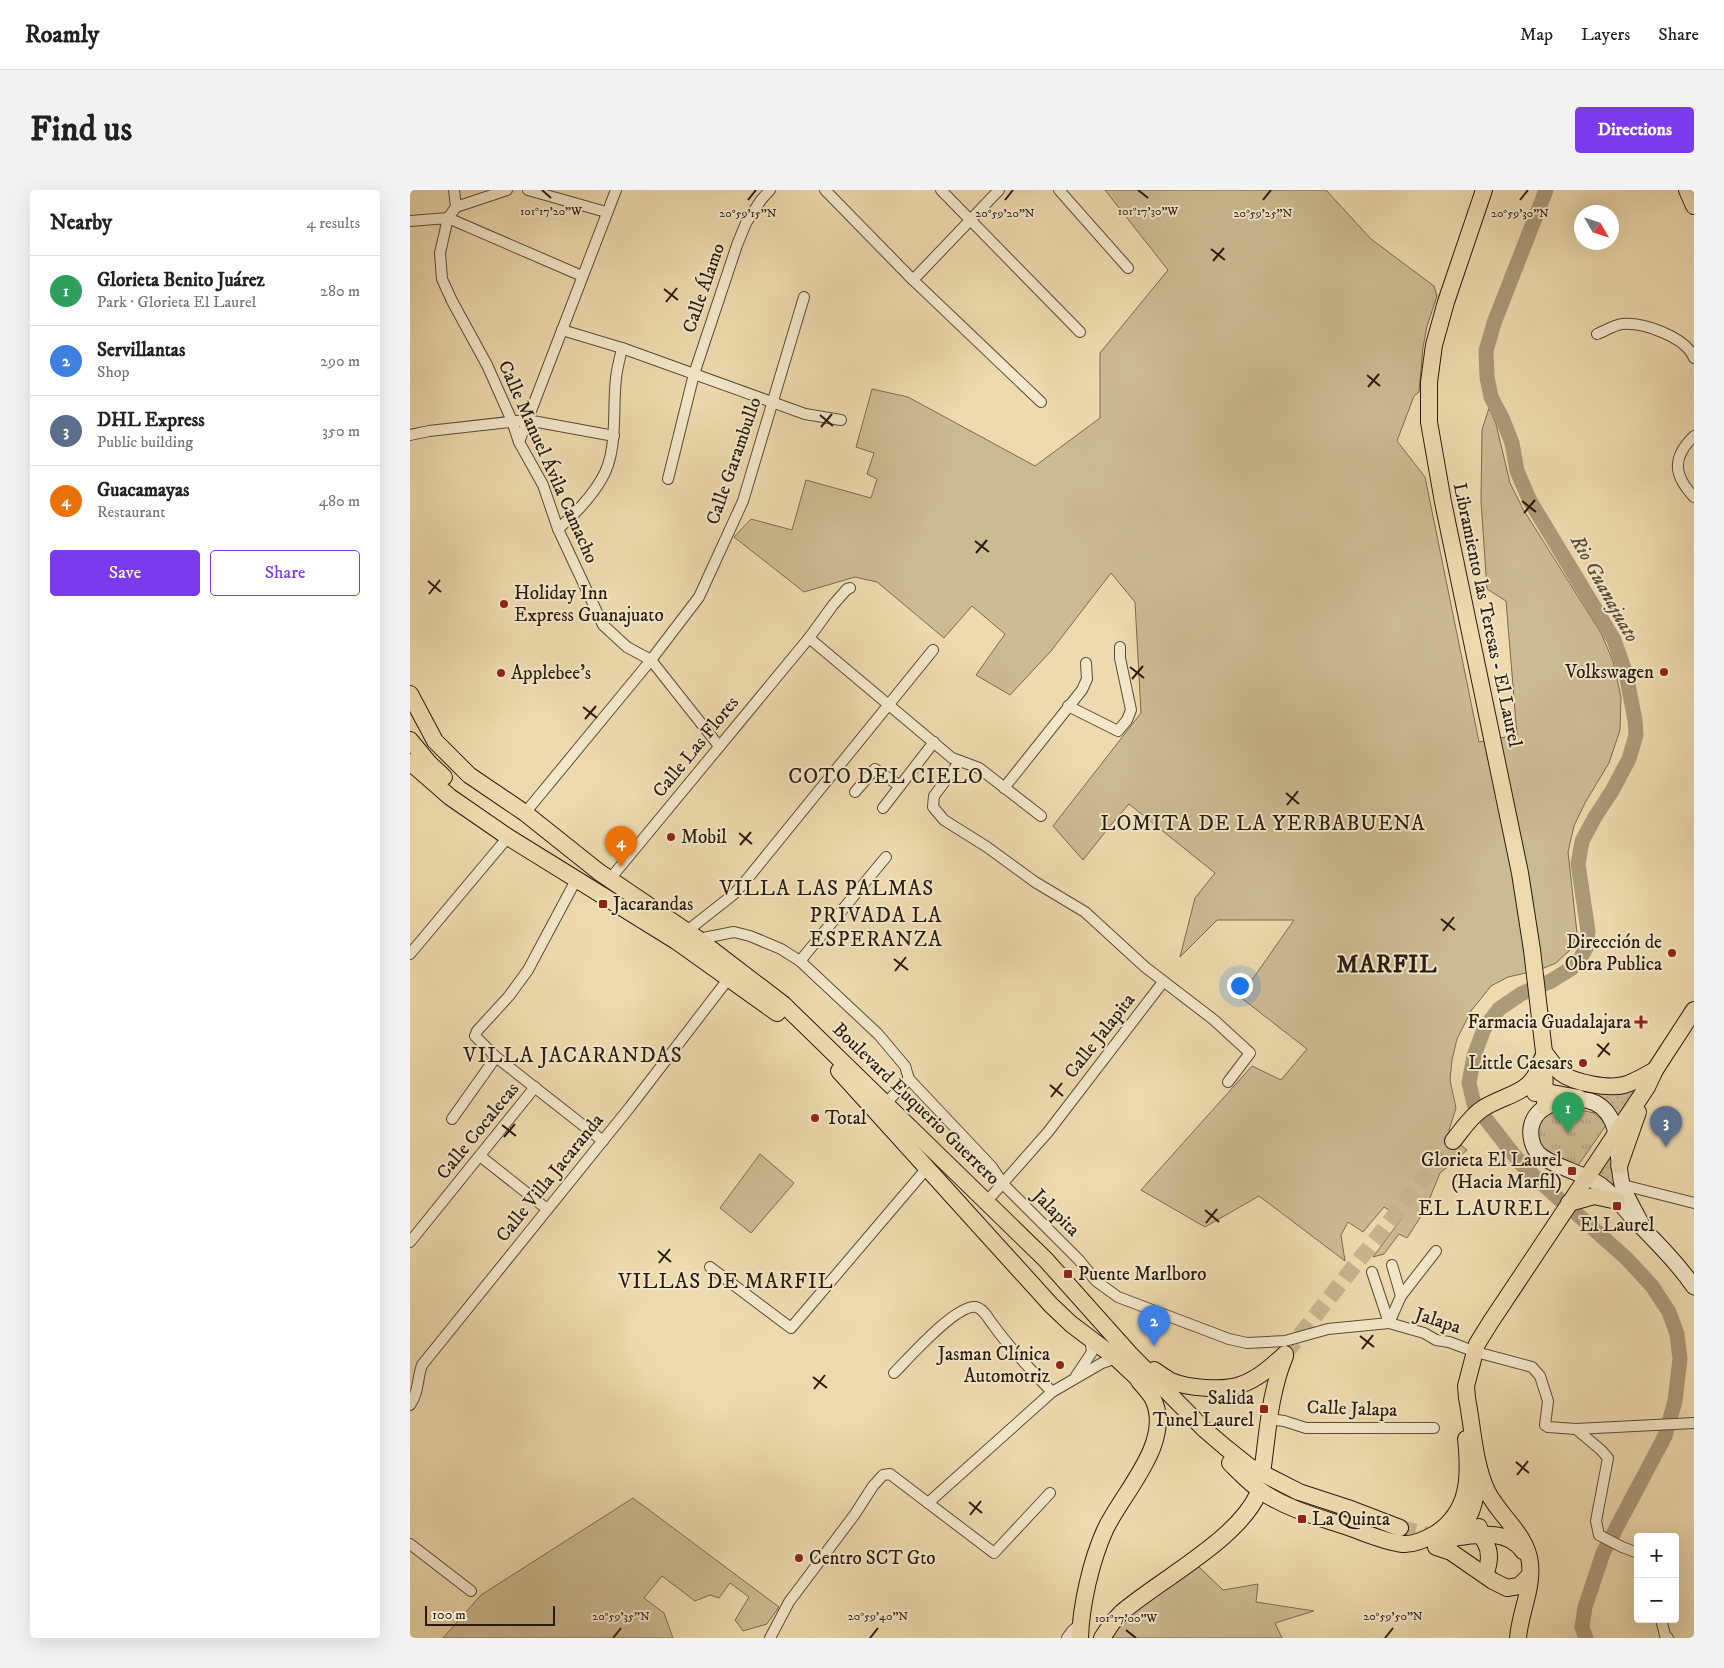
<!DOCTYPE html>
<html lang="en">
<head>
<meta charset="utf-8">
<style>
  :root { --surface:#fff; --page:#f2f2f2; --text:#202124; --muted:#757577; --line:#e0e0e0; --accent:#7c3aed }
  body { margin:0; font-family:"IM FELL DW Pica",serif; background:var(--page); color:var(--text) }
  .controls { position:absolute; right:15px; bottom:15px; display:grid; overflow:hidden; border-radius:5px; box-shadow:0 5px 20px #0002 }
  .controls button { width:45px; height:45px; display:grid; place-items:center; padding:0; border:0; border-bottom:1px solid var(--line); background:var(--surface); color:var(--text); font:25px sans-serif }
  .compass { position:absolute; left:1164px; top:15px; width:45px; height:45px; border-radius:50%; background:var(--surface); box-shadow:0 5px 20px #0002; rotate:129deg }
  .scale { position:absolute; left:15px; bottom:12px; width:130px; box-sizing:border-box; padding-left:5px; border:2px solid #2a1b0f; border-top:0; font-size:14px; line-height:18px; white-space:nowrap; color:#2a1b0f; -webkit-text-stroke:4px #f3e7ca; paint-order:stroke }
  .you { position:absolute; left:829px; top:795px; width:18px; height:18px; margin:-12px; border:4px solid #fff; border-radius:50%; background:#1a73e8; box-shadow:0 0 0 8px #1a73e833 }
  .badge { display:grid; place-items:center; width:32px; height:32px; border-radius:50%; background:var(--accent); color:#fff; font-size:16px; font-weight:700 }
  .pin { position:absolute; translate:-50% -41px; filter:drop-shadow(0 1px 2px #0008) }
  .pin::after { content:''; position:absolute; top:26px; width:18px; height:15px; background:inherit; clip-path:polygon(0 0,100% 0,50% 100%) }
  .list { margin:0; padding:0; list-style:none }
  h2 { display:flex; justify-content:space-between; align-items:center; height:65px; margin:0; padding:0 20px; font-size:21px }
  h2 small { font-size:16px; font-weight:400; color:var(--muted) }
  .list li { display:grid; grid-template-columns:32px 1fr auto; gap:15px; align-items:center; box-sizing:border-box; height:70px; padding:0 20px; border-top:1px solid var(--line) }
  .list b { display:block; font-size:19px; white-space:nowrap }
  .list p { margin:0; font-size:16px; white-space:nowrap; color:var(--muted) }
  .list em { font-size:16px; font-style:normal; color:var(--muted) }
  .actions { display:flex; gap:10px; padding:15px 20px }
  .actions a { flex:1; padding:11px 0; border:1px solid var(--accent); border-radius:5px; text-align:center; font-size:18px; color:var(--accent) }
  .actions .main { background:var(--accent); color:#fff }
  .map { position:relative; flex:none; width:1284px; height:1448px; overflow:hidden; border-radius:5px }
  header { display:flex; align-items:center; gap:30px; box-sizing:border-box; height:70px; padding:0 25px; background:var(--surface); border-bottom:1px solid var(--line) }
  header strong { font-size:24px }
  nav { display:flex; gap:28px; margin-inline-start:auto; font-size:18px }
  .intro { display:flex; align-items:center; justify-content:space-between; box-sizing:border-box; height:120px; padding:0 30px }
  h1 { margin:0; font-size:35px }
  .button { padding:12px 22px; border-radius:5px; background:var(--accent); color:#fff; font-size:18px; font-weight:700 }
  main { display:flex; gap:30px; padding:0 30px }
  aside { flex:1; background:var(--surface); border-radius:5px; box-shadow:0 5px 20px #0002 }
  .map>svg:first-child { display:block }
  .grass { fill:#ccba93; stroke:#7b6a51 }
  .park { fill:url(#park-tufts); stroke:#7b6a51 }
  .garden { fill:url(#garden-dots); stroke:#7b6a51 }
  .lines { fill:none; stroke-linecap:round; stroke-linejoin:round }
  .river { stroke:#ab9978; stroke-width:15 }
  .primary-tunnel { stroke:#c6b48e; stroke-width:16; stroke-dasharray:16 8; stroke-linecap:butt }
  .minor-casing { stroke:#5b4b37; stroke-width:12 }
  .secondary-casing { stroke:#2a1b0f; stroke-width:17 }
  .primary-casing { stroke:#2a1b0f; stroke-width:18 }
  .minor { stroke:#f3e7ca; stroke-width:10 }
  .secondary { stroke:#f3e7ca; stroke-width:15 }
  .primary { stroke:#eddaae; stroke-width:16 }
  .ticks { fill:none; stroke:#2a1b0f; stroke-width:2 }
  .poi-dot { fill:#8f2418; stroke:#f3e7ca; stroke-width:2 }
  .labels { text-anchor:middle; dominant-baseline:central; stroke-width:4; stroke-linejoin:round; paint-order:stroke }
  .street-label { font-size:19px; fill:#2a1b0f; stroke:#f3e7ca }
  .poi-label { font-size:19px; fill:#2a1b0f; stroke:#f3e7ca; text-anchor:start }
  .water-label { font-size:20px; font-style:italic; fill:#5e4d39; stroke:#f3e7ca }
  .quarter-label { font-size:21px; letter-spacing:1px; fill:#2a1b0f; stroke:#f3e7ca }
  .district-label { font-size:24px; font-weight:bold; letter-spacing:1px; fill:#2a1b0f; stroke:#f3e7ca }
  .ticks-label { font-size:12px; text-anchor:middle; fill:#2a1b0f; stroke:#f3e7ca; stroke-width:4; stroke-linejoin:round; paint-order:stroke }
</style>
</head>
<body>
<header>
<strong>Roamly</strong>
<nav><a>Map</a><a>Layers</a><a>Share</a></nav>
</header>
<div class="intro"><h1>Find us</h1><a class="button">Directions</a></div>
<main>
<aside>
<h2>Nearby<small>4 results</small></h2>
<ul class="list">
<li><span class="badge" style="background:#2e9e5b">1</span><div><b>Glorieta Benito Juárez</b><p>Park · Glorieta El Laurel</p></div><em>280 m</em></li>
<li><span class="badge" style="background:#3f7fe0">2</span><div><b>Servillantas</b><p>Shop</p></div><em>290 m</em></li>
<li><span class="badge" style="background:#5c6f8a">3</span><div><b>DHL Express</b><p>Public building</p></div><em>350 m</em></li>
<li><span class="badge" style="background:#e8710a">4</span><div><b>Guacamayas</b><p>Restaurant</p></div><em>480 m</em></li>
</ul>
<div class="actions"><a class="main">Save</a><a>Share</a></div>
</aside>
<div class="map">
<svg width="1284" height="1448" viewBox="0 0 1284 1448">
  <defs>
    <pattern id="park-tufts" width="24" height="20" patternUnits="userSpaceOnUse" patternTransform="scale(1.25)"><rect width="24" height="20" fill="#ccba93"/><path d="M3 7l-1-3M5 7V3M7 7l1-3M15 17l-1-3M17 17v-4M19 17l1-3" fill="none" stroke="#af9f7e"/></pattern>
    <pattern id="garden-dots" width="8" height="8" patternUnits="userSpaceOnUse" patternTransform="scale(1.25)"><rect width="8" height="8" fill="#ccba93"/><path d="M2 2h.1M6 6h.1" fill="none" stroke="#af9f7e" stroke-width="1.8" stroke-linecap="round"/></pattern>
  </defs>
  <rect width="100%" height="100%" fill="#eddaae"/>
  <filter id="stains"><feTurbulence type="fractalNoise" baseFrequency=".004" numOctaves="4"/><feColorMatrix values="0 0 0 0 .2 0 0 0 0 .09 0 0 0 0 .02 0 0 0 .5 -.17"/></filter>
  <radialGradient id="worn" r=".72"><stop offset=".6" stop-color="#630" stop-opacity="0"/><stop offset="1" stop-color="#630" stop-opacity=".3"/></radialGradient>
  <g class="grass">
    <polygon points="695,0 916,0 961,49 1024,96 1027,106 1017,136 1013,157 1009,202 1004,206 987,251 1015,287 1069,552 1107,545 1096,411 1077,399 1071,311 1072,240 1079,218 1086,234 1100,293 1113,319 1191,443 1203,471 1211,507 1210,540 1199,573 1175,613 1164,636 1158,662 1167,743 1161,759 1146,773 1129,780 1098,787 1081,796 1061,821 1047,849 1042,870 1040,890 1046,918 1039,940 1040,946 1057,960 1030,983 1015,1020 997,1048 989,1044 974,1064 963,1067 992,1028 974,1017 953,1042 938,1032 931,1045 935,1071 849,1006 795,1037 731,1000 842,876 871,890 897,859 830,807 884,730 807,730 770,767 785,708 805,683 719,614 700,636 673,670 643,636 731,523 725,412 701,383 641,461 600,505 566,485 595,444 562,416 534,448 467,392 445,387 394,402 324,347 341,329 382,340 396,290 461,308 467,289 457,284 464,263 446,257 462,199 498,207 625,276 690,228 690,163 758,80"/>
    <polygon points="350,964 384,993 341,1043 310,1018"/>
    <polygon points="223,1308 369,1417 357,1434 333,1441 325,1430 339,1407 320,1393 309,1408 300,1405 285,1411 252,1386 234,1408 254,1423 263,1448 33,1448 71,1405"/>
    <polygon points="788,1376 813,1400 848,1394 846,1412 904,1421 865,1433 872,1448 701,1448 719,1423"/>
  </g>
  <polygon class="park" points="1157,917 1184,923 1197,934 1167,977 1139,965 1128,955 1128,929 1133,923"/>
  <g class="garden">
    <path d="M1229,896L1209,927L1197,913L1182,902C1199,904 1214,906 1229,896Z"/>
    <polygon points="1203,960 1212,1010 1186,985"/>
  </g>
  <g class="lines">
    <g class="river">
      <polyline points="1136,0 1084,133 1076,161 1077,187 1081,207 1093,230 1102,253 1107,281 1120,311 1204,450 1216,484 1225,530 1226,545 1219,569 1202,601 1185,627 1172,651 1168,674 1178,741 1176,758 1170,769 1162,778 1141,791 1111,804 1089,819 1074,839 1064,866 1059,893 1064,914 1112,975 1149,1009"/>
      <polyline points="1167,1024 1217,1069 1242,1096 1259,1122 1267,1144 1270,1169 1265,1211 1255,1246 1193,1363 1175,1417 1172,1437 1176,1448"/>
    </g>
    <g class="primary-tunnel">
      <polyline points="875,1164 1043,951"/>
      <polyline points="990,1338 1030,1348"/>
    </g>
    <g class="minor-casing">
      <g id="minor">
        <polyline points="44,0 46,17 38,28 172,86"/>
        <polyline points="118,0 196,22"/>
        <polyline points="415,0 503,90 631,212"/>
        <polyline points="531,0 670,142"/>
        <polyline points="649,0 718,78"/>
        <polyline points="46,17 97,0"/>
        <polyline points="0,31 38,28 30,63 32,89 42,111 77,175 102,231 109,252 133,295 148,339 193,435 217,457 241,470 309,556"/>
        <polyline points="503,90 589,0"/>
        <polyline points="152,140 212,158 395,224 431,230"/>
        <path d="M1187,144C1195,141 1204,135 1212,134C1233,132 1276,147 1284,168"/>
        <polyline points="0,245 19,241 117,230 204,246"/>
        <path d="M1284,246C1261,268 1264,286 1284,307"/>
        <polyline points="109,252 206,0"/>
        <polyline points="258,289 284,184 327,55 336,33 351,10 360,0"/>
        <path d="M148,339C165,324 180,309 191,290C209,261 202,221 206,188C207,178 210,168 212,158"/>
        <polyline points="399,448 542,568 569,578 631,626"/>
        <polyline points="658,516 708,541 717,530 721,520 710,468 710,457"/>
        <polyline points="550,571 524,606 523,617 534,630 577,657 625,692 675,722 735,777 804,830 840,863 818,892"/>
        <polyline points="594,598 672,500 677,489 676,473"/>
        <polyline points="445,602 465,579 490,596"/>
        <polyline points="473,618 524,552"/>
        <polyline points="115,623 241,470 289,407 333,311 394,107"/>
        <polyline points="200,689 399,448 423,415 437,399 440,398"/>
        <polyline points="166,690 118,780 99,806 67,841 65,846 86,867 193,951"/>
        <polyline points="277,741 324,704 334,693 523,460"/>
        <polyline points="288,749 324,742 340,746 371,759 390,771 468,844 495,876 499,889 582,977 593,994 669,1070 686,1091 708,1107 819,1149 837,1153 875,1151 918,1139 979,1133 991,1106 1026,1061"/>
        <polyline points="0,764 98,647"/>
        <polyline points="390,771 476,667"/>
        <polyline points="476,913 499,889"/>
        <polyline points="42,929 86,867"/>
        <polyline points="70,966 137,1019"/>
        <polyline points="1213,995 1284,1013"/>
        <polyline points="577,1011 638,942 753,792"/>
        <polyline points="0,1052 125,897"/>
        <polyline points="982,1075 991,1106"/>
        <polyline points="300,1077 381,1138 517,978"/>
        <polyline points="962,1082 979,1133 1014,1143 1026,1150 1039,1152 1066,1162 1122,1177 1130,1186 1138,1211 1135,1235 1138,1237 1166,1239 1284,1233"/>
        <path d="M484,1183C499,1168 546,1114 566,1117C574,1119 579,1130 584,1136C601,1160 622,1181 642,1202"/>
        <polyline points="666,1186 682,1162 680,1148"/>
        <path d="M0,1215C9,1202 7,1189 12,1175L220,917L319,788"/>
        <polyline points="859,1229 874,1231 896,1238 1024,1238"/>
        <polyline points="1166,1239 1191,1260 1198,1268 1186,1331 1189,1345 1212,1357 1228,1363"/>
        <polyline points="518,1313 642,1202 692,1173 706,1168"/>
        <polyline points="0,1354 61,1401"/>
        <polyline points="1251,1429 1255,1445 1258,1448"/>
        <polyline points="360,1448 379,1412 445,1324 463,1296 473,1285 480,1284 584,1363 640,1303"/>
        <polyline points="657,1448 662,1441 670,1434"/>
      </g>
    </g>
    <g class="secondary-casing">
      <path id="secondary" d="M1234,1039C1227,1024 1217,1009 1212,994C1207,975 1210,947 1202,931C1190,905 1165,907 1143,914C1131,918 1123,926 1121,938C1120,946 1122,957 1128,963C1140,976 1175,983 1192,996C1203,1004 1212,1016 1221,1026C1243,1049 1266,1071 1284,1097"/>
    </g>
    <g class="primary-casing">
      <g id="primary">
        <polyline points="1074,0 1036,112 1024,155 1019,192 1019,232 1033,312 1110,683 1122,760 1134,862 1135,917"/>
        <polyline points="1277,0 1284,16"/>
        <polyline points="0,504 25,551 59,585 115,623 189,682 288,749 373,814 636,1070 720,1164 794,1239 815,1257 840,1277 889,1302 938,1318 990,1338"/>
        <polyline points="0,550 19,573 34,587"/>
        <polyline points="0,572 40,607 98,647 266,751 367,823"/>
        <path d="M1134,862C1139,868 1146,879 1151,883C1164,893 1199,899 1214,895C1225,892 1236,885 1245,880"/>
        <polyline points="429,881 641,1115 661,1134 706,1168 737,1197"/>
        <polyline points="1125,903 1142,903 1169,908"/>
        <path d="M1043,951C1052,940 1060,927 1072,919C1098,902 1123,906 1132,869"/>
        <polyline points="1209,976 1228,922"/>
        <polyline points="1159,1013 1184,1006 1207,1011"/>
        <path d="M744,1180C749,1183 755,1188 761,1191C777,1198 813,1201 830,1195C848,1189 862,1176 875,1164"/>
        <path d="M820,1273C831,1284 841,1295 854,1303C878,1319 908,1327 935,1336C953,1342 974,1352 993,1354C1004,1355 1016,1349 1025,1344C1060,1322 1060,1286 1056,1249"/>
        <path d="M853,1276C858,1239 860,1202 875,1166"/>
        <path d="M1069,1337C1070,1344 1072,1347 1075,1352C1081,1362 1079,1375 1075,1385"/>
        <path d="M1030,1348C1057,1349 1094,1334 1113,1361"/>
        <path d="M1045,1348C1061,1326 1064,1318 1068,1291"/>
        <polyline points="1026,1357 1041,1362 1083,1391 1097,1398 1109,1396 1120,1385"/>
        <path d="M670,1448C671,1415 681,1371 695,1340C712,1303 764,1252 743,1209C740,1203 734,1197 729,1191"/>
        <path d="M692,1448L702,1433L711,1423C751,1389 827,1350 848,1304"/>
        <path d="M1108,1448C1110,1422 1123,1399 1120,1373C1117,1344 1089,1326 1077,1301C1064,1273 1063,1239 1057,1208L1056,1196L1067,1154L1080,1133L1237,897L1245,880L1284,820"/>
      </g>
    </g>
    <use href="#minor" class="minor"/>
    <use href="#secondary" class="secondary"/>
    <use href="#primary" class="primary"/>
  </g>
  <path class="ticks" d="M132,0L141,8M728,0L738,8M338,10L346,0M595,10L603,0M853,10L861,0M1110,10L1118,0M801,59L815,70M803,71L814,58M254,99L268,110M256,112L267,98M957,185L970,196M958,197L969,184M410,225L423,236M411,237L422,224M1112,311L1126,322M1114,323L1125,310M565,351L579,362M566,363L577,350M18,391L31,402M19,404L30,390M720,477L734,488M722,489L733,476M173,517L187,528M175,529L186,516M876,603L889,614M877,615L888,601M329,643L342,654M330,655L341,642M1031,729L1045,740M1033,741L1044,727M484,769L498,780M485,781L496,767M1187,854L1200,865M1188,867L1199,853M640,895L653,906M641,907L652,893M92,935L106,946M94,947L105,934M795,1020L809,1032M796,1033L807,1019M248,1061L261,1072M249,1073L260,1059M950,1146L964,1157M952,1159L963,1145M403,1187L417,1198M404,1199L415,1185M1106,1272L1119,1283M1107,1285L1118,1271M559,1312L572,1323M560,1325L571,1311M716,1440L726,1448M203,1448L211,1438M460,1448L468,1438M975,1448L983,1438"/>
  <g class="poi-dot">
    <circle cx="94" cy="414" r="5"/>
    <circle cx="1254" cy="482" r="5"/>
    <circle cx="91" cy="483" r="5"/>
    <circle cx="261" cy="647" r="5"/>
    <rect x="188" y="709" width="10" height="10" rx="2.5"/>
    <circle cx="1262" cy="763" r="5"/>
    <path d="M1228.5 824.5h5v5h5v5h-5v5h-5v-5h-5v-5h5z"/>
    <circle cx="1173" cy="873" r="5"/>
    <circle cx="405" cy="928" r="5"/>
    <rect x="1157" y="976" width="10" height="10" rx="2.5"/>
    <rect x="1202" y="1011" width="10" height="10" rx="2.5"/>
    <rect x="653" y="1079" width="10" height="10" rx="2.5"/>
    <circle cx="650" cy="1175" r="5"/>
    <rect x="849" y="1214" width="10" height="10" rx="2.5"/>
    <rect x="887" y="1324" width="10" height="10" rx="2.5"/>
    <circle cx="389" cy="1368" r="5"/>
  </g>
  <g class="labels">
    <g class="street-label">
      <text transform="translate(294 98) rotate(-71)">Calle Álamo</text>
      <text transform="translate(324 271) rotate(-71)">Calle Garambullo</text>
      <text transform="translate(138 272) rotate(66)">Calle Manuel Ávila Camacho</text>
      <text transform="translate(1077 425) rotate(78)">Libramiento las Teresas - El Laurel</text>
      <text transform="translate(286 557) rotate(-51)">Calle Las Flores</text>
      <text transform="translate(690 846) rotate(-52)">Calle Jalapita</text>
      <text transform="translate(506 914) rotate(44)">Boulevard Euquerio Guerrero</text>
      <text transform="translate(68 941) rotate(-51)">Calle Cocalecas</text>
      <text transform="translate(140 988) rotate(-51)">Calle Villa Jacaranda</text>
      <text transform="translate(646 1023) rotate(45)">Jalapita</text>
      <text transform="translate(1028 1131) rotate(18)">Jalapa</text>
      <text transform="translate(942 1219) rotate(2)">Calle Jalapa</text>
    </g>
    <g class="poi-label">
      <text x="104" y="403">Holiday Inn<tspan x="104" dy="22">Express Guanajuato</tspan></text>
      <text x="1244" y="482" text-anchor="end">Volkswagen</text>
      <text x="101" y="483">Applebee's</text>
      <text x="271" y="647">Mobil</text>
      <text x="203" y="714">Jacarandas</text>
      <text x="1252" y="752" text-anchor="end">Dirección de<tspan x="1252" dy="22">Obra Publica</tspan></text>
      <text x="1221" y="832" text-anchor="end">Farmacia Guadalajara</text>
      <text x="1163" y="873" text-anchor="end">Little Caesars</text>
      <text x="415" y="928">Total</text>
      <text x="1152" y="970" text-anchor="end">Glorieta El Laurel<tspan x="1152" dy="22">(Hacia Marfil)</tspan></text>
      <text x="1207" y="1035" text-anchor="middle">El Laurel</text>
      <text x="668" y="1084">Puente Marlboro</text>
      <text x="640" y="1164" text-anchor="end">Jasman Clínica<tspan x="640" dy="22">Automotriz</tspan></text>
      <text x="844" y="1208" text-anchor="end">Salida<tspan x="844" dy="22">Tunel Laurel</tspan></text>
      <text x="902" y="1329">La Quinta</text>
      <text x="399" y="1368">Centro SCT Gto</text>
    </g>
    <g class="water-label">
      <text transform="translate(1194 399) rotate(61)">Rio Guanajuato</text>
    </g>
    <g class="quarter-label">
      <text x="476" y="587">COTO DEL CIELO</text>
      <text x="853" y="634">LOMITA DE LA YERBABUENA</text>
      <text x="417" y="699">VILLA LAS PALMAS</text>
      <text x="466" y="726">PRIVADA LA<tspan x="466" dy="24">ESPERANZA</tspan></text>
      <text x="163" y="866">VILLA JACARANDAS</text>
      <text x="1074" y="1019">EL LAUREL</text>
      <text x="316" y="1092">VILLAS DE MARFIL</text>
    </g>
    <g class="district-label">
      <text x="977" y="775">MARFIL</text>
    </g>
  </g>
  <g class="ticks-label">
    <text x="141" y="25">101°17'20"W</text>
    <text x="738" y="25">101°17'30"W</text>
    <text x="338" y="27">20°59'15"N</text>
    <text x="595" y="27">20°59'20"N</text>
    <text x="853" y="27">20°59'25"N</text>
    <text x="1110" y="27">20°59'30"N</text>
    <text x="211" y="1430">20°59'35"N</text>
    <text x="468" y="1430">20°59'40"N</text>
    <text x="983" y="1430">20°59'50"N</text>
    <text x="716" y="1432">101°17'00"W</text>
  </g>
  <rect width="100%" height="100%" filter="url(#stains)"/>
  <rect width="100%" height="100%" fill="url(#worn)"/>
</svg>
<div class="controls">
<button>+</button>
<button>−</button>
</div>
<svg class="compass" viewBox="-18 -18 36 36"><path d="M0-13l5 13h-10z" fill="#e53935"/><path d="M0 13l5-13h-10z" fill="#757577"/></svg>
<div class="scale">100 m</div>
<div class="you"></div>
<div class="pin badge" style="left:1158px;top:943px;background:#2e9e5b">1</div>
<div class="pin badge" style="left:744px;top:1156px;background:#3f7fe0">2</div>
<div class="pin badge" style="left:1256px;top:957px;background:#5c6f8a">3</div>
<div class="pin badge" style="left:211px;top:677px;background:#e8710a">4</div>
</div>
</main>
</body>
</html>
